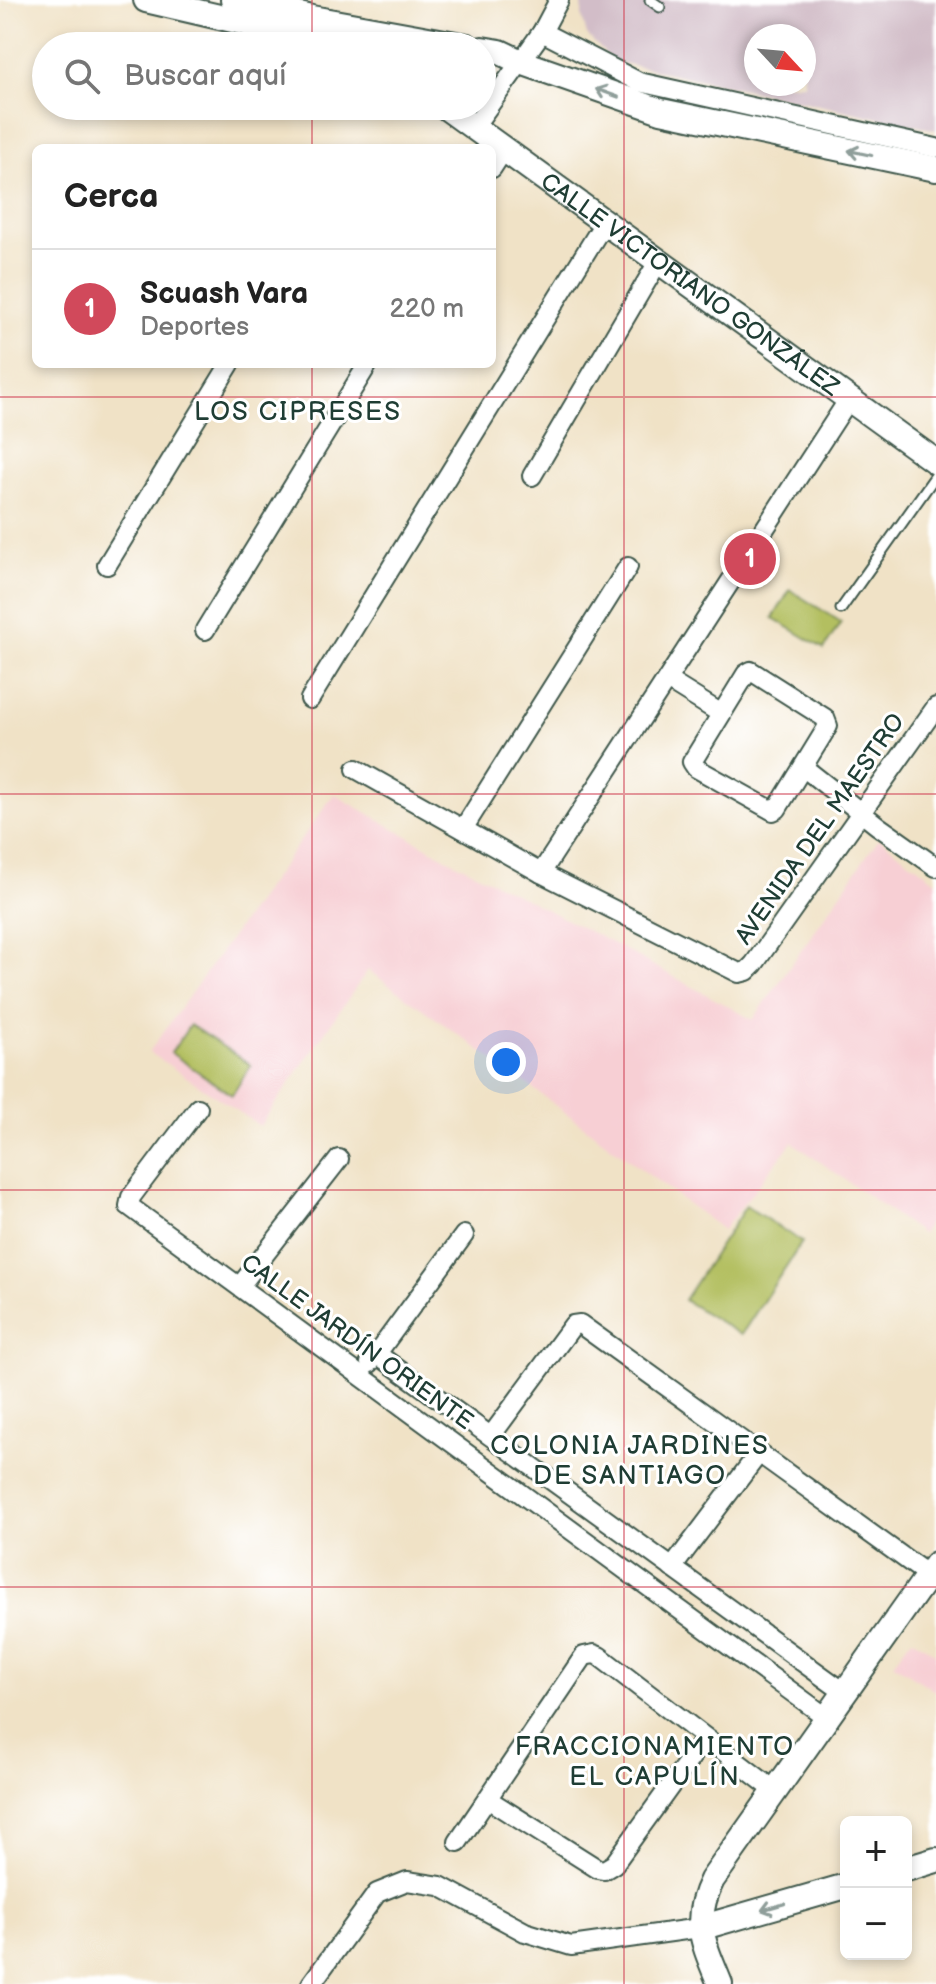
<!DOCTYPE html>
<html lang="es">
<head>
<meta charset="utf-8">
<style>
  :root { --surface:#fff; --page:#f2f2f2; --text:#222; --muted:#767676; --line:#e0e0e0; --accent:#d1495b }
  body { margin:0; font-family:"Balsamiq Sans",sans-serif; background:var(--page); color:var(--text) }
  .controls { position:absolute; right:24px; bottom:24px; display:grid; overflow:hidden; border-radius:12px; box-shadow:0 4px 12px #0003 }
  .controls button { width:72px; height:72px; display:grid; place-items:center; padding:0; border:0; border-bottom:2px solid var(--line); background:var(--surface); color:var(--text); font:40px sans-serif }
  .compass { position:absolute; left:744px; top:24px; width:72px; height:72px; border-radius:50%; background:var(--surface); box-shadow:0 4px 12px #0003; rotate:116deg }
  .you { position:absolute; left:506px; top:1062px; width:28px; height:28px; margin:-20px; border:6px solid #fff; border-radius:50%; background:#1a73e8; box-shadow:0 0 0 12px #1a73e833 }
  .badge { display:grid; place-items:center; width:52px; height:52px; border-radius:50%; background:var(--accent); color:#fff; font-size:26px; font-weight:700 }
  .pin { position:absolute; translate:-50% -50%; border:4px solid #fff; box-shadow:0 2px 8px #0006 }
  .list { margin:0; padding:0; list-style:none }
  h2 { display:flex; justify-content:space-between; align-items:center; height:104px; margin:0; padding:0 32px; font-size:34px }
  h2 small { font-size:26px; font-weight:400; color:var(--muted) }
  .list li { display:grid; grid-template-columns:52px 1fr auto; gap:24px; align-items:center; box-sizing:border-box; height:120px; padding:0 32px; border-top:2px solid var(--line) }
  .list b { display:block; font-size:30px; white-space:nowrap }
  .list p { margin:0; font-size:26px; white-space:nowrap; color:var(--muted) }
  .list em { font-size:26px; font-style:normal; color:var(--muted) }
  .icon { flex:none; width:44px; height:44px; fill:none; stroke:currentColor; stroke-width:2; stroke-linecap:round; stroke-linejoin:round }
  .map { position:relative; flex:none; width:936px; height:1984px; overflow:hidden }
  .search { position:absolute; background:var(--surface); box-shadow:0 4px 12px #0003; left:32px; top:32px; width:464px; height:88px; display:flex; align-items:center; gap:20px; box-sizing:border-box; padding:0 28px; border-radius:44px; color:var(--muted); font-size:30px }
  .panel { position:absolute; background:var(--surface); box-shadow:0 4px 12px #0003; left:32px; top:144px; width:464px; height:224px; border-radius:12px }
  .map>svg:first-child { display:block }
  .built { fill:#f7cfd4 }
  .industrial { fill:#d2bdc8; fill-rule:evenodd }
  .green { fill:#b3bf61; stroke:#697e4a; stroke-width:2 }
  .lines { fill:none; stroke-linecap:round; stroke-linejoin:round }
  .lane-casing { stroke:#3e564a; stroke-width:13 }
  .street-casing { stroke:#3e564a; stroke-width:22 }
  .secondary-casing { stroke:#3e564a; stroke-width:28 }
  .lane { stroke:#fff; stroke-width:9 }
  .street { stroke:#fff; stroke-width:18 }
  .secondary { stroke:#fff; stroke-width:24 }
  .oneway { stroke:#8f9e9a }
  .grid { fill:none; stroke:#d1495b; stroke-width:2; stroke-opacity:0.55 }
  .labels { text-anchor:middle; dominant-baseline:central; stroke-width:6; stroke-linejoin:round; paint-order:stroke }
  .street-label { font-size:24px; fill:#1f3d34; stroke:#fff }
  .neighbourhood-label { font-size:26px; letter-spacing:2px; fill:#1f3d34; stroke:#fff }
</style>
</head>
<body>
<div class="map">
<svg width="936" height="1984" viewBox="0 0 936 1984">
  <rect width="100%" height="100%" fill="#fff"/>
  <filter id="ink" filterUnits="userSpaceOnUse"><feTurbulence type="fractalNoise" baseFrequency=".0125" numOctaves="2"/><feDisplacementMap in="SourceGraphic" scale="16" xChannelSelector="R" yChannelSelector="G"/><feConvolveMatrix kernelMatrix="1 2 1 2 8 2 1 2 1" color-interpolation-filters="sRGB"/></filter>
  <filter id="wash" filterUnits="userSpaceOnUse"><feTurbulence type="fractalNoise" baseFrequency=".006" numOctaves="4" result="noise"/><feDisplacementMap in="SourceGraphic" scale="32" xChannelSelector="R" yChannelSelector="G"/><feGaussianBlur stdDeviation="1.8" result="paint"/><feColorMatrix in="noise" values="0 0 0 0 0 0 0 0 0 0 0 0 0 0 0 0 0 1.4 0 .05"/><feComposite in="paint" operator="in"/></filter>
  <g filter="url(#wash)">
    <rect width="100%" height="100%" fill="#f0e2c6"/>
    <g class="built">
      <polygon points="334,794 446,858 614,944 753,1020 879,838 936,881 936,1213 922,1234 792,1142 723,1230 515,1075 368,970 260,1126 149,1052"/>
      <polygon points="912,1638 936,1654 936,1692 893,1663"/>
    </g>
    <path class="industrial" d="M582,0H936V130L613,61L587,35L582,17ZM756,36H804V84H756Z"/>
    <g class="green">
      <polygon points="790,590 841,622 824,649 773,618"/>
      <polygon points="190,1025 251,1065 232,1095 171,1053"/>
      <polygon points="746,1206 802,1242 741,1335 684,1300"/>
    </g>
  </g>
  <g filter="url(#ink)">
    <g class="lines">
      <g class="lane-casing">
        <g id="lane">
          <polyline points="650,0 660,7"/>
          <polyline points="841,609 936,475"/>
        </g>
      </g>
      <g class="street-casing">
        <g id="street">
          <polyline points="542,32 639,82 936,148"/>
          <polyline points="473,128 542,32 559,0"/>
          <polyline points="492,168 503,151"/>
          <polyline points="532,476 658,262"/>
          <polyline points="107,565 230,364"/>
          <polyline points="205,630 368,364"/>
          <polygon points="751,671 825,718 828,726 777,809 773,811 696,768 692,762 746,674"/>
          <polyline points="667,680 720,713"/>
          <polyline points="310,699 604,223"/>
          <polyline points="803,767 878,826 936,867"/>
          <polyline points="356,769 541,873 739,973 747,971 754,964 936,707"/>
          <polyline points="463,829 628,567"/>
          <polyline points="541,873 849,399"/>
          <polyline points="198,1108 131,1197 129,1206 826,1717"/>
          <polyline points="240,1286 339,1159"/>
          <polyline points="377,1354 844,1692"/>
          <polyline points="370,1363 464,1235"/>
          <polyline points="491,1436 573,1325 580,1324 928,1575"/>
          <polyline points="672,1568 759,1453"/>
          <polyline points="489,1800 598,1869 604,1870 614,1864 705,1738"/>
          <polyline points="458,1842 584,1656 594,1654 599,1656 774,1790"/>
          <polyline points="311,1984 377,1893 407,1881 440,1886 525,1932 571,1946 700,1928"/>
        </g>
      </g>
      <g class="secondary-casing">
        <g id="secondary">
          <polyline points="146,0 345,46"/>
          <polyline points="233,0 312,18 467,46"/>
          <polyline points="482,49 500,52 521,62 661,111 936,169"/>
          <path id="s1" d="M444,106L936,462"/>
          <polyline points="906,1869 936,1860"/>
          <polyline points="700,1928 846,1886"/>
          <path d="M720,1984C704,1944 691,1922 712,1880L936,1564"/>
        </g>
      </g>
      <use href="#lane" class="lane"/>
      <use href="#street" class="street"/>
      <use href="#secondary" class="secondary"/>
    </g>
    <defs><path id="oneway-shaft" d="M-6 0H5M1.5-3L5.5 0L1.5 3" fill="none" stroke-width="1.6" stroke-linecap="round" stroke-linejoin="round" transform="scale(2)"/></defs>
    <g class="oneway">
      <use href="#oneway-shaft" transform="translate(607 93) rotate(-160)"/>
      <use href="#oneway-shaft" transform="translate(860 153) rotate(-168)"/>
      <use href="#oneway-shaft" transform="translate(773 1907) rotate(164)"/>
    </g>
  </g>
  <path class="grid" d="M312,0V46M624,0V1984M312,106V148M312,364V1984M0,397H936M0,794H936M0,1190H936M0,1587H936"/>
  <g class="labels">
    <g class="street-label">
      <text stroke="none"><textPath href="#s1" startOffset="304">CALLE VICTORIANO GONZÁLEZ</textPath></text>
      <text transform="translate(820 829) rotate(-55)">AVENIDA DEL MAESTRO</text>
      <text transform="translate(357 1342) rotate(36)">CALLE JARDÍN ORIENTE</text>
    </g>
    <g class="neighbourhood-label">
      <text x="298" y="412">LOS CIPRESES</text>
      <text x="630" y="1446">COLONIA JARDINES<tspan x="630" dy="30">DE SANTIAGO</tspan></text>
      <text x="655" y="1747">FRACCIONAMIENTO<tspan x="655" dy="30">EL CAPULÍN</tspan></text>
    </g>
  </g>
</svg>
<div class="controls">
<button>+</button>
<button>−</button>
</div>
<svg class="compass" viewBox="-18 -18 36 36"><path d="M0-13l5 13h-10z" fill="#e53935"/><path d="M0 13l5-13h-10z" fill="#767676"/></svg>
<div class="you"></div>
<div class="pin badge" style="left:750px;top:559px">1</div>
<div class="search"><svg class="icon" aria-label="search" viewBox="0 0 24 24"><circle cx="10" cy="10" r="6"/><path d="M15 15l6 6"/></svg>Buscar aquí</div>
<section class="panel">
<h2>Cerca<small></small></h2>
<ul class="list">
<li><span class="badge">1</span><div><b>Scuash Vara</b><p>Deportes</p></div><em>220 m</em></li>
</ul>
</section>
</div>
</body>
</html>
